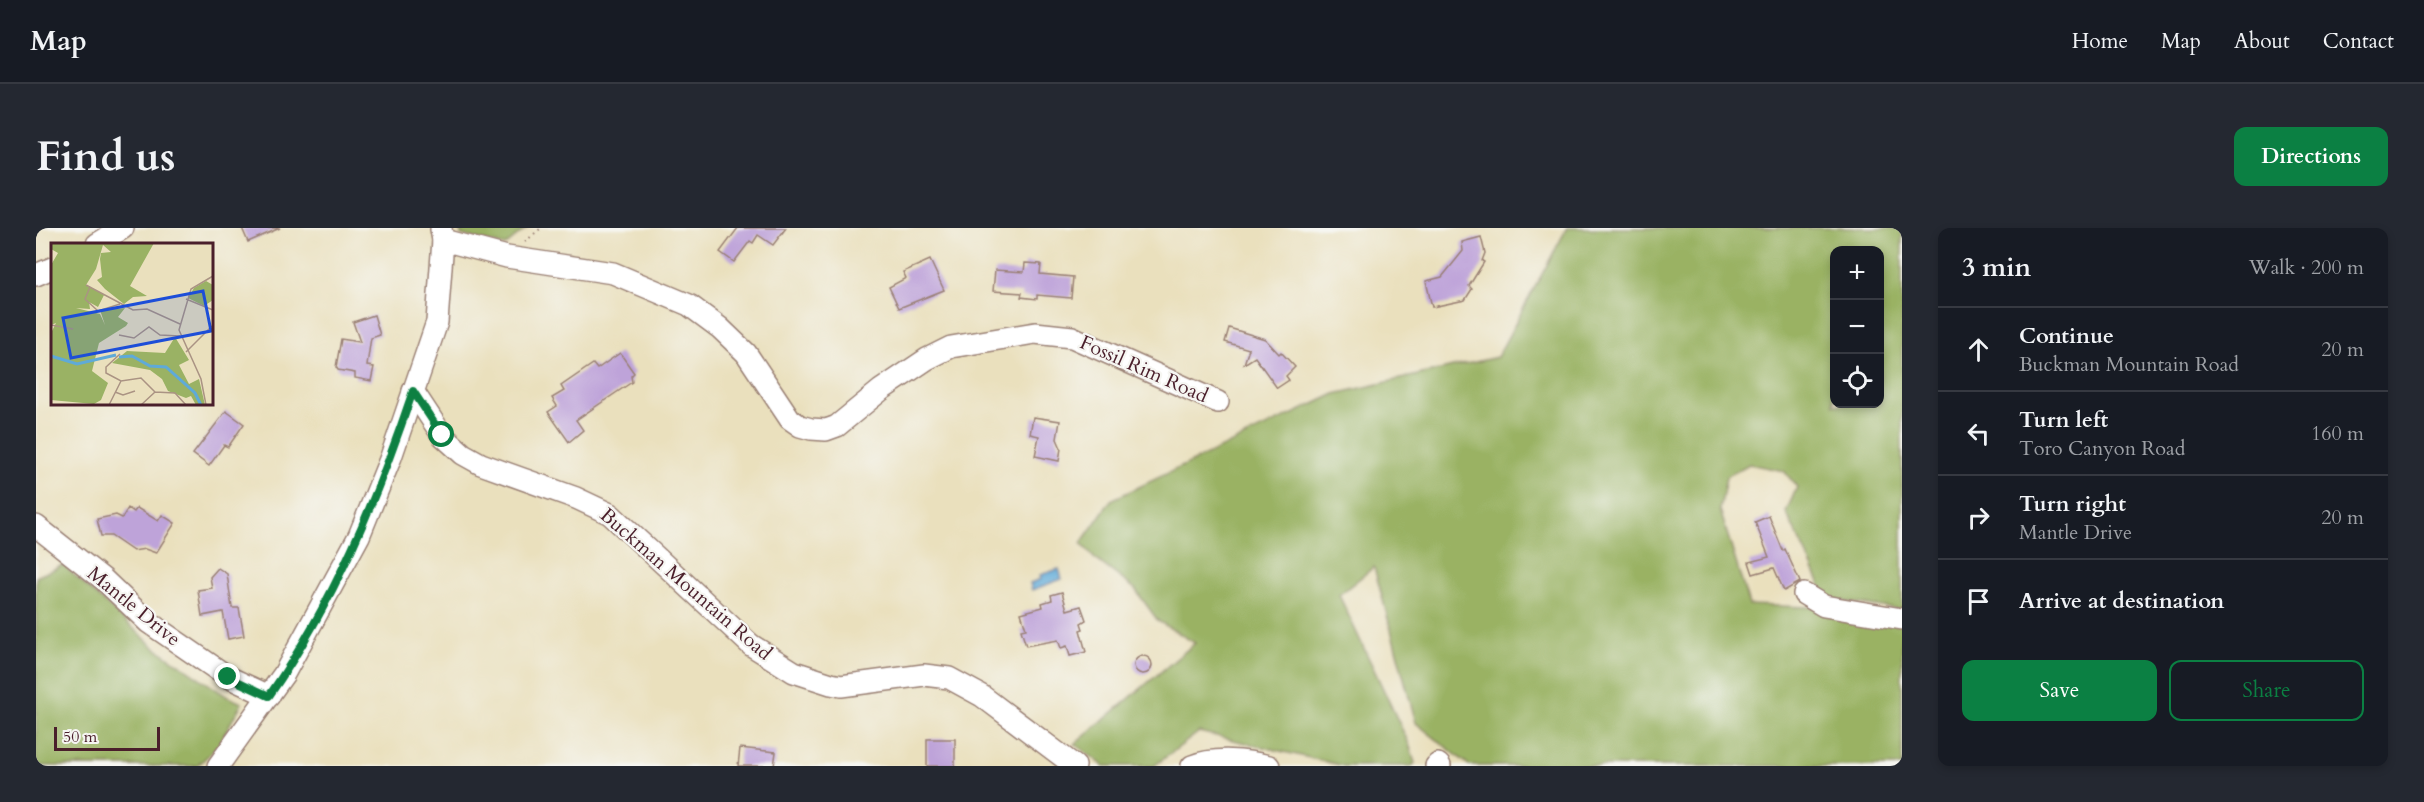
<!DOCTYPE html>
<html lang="en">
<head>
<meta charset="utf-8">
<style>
  :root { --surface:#171b24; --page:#242831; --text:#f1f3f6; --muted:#9ea1a6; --line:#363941; --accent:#0b8043 }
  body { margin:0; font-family:Cardo,serif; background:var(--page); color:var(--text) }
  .controls { position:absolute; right:18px; top:18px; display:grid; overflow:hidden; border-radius:12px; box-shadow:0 3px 9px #0003 }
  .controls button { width:54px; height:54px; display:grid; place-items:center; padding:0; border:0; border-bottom:2px solid var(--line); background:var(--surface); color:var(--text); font:30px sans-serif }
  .scale { position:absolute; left:18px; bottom:15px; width:106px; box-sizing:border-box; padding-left:6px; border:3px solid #4a1f2b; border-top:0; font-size:16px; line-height:21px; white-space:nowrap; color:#4a1f2b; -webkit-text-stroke:4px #f6f6f2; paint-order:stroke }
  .stop { position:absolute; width:18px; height:18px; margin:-14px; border:4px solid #0b8043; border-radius:50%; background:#fff }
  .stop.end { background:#0b8043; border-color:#fff; box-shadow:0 2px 6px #0008 }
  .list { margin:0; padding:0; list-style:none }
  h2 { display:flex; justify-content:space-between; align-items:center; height:78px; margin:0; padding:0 24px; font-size:26px }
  h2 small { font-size:20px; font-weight:400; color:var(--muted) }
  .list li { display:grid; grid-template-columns:39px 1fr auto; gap:18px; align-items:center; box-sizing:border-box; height:84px; padding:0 24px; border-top:2px solid var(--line) }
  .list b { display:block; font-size:22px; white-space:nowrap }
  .list p { margin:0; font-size:20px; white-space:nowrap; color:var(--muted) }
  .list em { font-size:20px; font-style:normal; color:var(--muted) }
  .actions { display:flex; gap:12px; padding:18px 24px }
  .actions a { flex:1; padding:14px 0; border:2px solid var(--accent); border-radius:12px; text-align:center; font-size:21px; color:var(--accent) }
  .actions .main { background:var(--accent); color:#fff }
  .icon { flex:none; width:33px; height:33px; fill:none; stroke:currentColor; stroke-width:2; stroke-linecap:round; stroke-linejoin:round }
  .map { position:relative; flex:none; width:1866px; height:538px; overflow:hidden; border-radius:12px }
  header { display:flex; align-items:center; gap:36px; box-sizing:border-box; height:84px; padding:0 30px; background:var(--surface); border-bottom:2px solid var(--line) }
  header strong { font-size:28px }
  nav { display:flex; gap:33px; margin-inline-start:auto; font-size:21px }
  .intro { display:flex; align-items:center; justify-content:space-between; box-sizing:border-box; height:144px; padding:0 36px }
  h1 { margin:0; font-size:42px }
  .button { padding:15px 27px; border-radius:12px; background:var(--accent); color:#fff; font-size:21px; font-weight:700 }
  main { display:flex; gap:36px; padding:0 36px }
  aside { flex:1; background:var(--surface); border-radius:12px; box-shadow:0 3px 9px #0003 }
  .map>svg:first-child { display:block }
  .forest { fill:#9ab264; stroke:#726848; stroke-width:1.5; fill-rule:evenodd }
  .water { fill:#5faad8; stroke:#546482; stroke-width:1.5 }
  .building { fill:#bea3d9 }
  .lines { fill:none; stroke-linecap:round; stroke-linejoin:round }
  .minor-casing { stroke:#9a8074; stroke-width:24 }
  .path { stroke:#9a8074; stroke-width:2; stroke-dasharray:1.5 4.5; stroke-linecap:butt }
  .minor { stroke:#fff; stroke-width:21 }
  .route { stroke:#0b8043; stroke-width:8 }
  .labels { text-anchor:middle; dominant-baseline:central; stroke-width:4.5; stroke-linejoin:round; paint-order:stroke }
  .street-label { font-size:20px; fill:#4a1f2b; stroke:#f6f6f2 }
  .inset-river { fill:none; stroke:#5faad8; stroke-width:3 }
  .inset-road { fill:none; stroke:#aa9383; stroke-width:1.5 }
  .view { fill:#1d4ed8; fill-opacity:0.15; stroke:#1d4ed8; stroke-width:3 }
  .inset-edge { fill:none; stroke:#4a1f2b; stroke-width:3 }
</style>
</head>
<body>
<header>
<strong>Map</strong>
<nav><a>Home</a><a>Map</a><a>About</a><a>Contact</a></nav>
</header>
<div class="intro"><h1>Find us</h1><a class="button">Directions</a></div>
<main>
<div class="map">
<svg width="1866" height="538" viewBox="0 0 1866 538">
  <rect width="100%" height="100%" fill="#f6f6f2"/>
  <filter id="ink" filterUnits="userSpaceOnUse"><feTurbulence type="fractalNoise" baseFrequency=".0167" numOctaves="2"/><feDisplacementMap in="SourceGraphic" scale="12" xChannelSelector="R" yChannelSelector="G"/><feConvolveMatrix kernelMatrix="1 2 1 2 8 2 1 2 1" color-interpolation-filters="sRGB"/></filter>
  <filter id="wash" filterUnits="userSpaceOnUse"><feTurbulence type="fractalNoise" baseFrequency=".008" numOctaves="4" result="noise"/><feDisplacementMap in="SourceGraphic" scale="24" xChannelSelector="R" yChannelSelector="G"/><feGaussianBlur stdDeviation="1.35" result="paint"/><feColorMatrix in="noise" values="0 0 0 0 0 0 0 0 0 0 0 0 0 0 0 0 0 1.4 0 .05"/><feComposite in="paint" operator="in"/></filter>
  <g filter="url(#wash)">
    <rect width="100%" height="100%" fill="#eae0bd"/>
    <g class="forest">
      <polygon points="424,0 491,0 469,18 425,7"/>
      <path d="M1531,0H1866V382L1798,372L1788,364L1750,284L1761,259L1748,243L1713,236L1690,249L1684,282L1713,377L1772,379L1866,394V538H1434L1380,495L1338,339L1303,367L1373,516L1379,535L1376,538H1308L1163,504L1118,538H1068L1039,516L1159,415L1122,393L1099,361L1058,330L1045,315L1075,272L1299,166L1461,129ZM1798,22H1844V176H1798Z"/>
      <polygon points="27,337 118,419 192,469 206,475 181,519 161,538 0,538 0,349"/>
    </g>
    <polygon class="water" points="1023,341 1026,351 996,362 994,355 1005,351 1004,347"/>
    <g id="blocks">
      <g class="building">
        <polygon points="206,0 244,0 212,14"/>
        <polygon points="702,0 750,0 737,17 722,7 717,15 714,13 698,34 684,24"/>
        <polygon points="1445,9 1449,25 1446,33 1448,34 1433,58 1436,61 1429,72 1396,79 1390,53 1406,49 1427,23 1426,14"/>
        <polygon points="894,32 908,62 863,80 853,59 870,50 867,44"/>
        <polygon points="989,35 1005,36 1004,46 1037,49 1035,70 1001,67 1001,71 985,69 986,65 957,63 959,42 988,44"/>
        <polygon points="338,87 344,107 335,110 334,116 331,138 338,139 335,153 319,150 319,145 302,142 300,139 305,111 324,114 317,94"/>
        <polygon points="1193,100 1229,111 1243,126 1245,124 1259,139 1250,148 1253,152 1241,160 1219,129 1208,136 1213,121 1189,114"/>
        <polygon points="584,125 598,145 595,148 596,154 540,192 547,202 533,214 512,184 521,178 516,170 528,163 525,158 557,136 561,141"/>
        <polygon points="190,183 208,196 192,219 188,217 173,238 157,226"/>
        <polygon points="997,189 1024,193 1021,211 1025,220 1023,233 999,228 1003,208 994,206"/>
        <polygon points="92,280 98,284 101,280 122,293 126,287 139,295 120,325 109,321 97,323 75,308 65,308 61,291 80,287 86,290"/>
        <polygon points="1733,288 1747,323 1749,321 1764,354 1748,363 1738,340 1717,346 1713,334 1733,329 1719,294"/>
        <polygon points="182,340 191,346 196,380 203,380 208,408 192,411 187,384 166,388 162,362 176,360 174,349"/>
        <polygon points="1026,364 1031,382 1045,378 1050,392 1045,395 1047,401 1044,402 1050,424 1034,428 1031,418 1025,420 1022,412 990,418 985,402 990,401 985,385 1007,379 1006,375 1016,372 1015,367"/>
        <circle cx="1107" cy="437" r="9"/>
        <rect x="891" y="511" width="28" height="27"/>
        <polygon points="704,520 740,524 738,538 702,538"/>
      </g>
    </g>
  </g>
  <g filter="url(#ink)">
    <use href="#blocks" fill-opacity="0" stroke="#9a8074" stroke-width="1.5"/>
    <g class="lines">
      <g class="minor-casing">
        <g id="minor">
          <polyline points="407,12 471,29 577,45 653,77 684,100 710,125 754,191 764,198 775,201 790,202 801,198 845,162 891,131 915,119 999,105 1036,109 1182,174"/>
          <polyline points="61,16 87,0"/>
          <polyline points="0,47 16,40"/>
          <polyline points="377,163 406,207 427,226 445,236 540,270 574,286 715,417 758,444 795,456 805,458 888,447 913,450 946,468 1039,538"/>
          <polyline points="0,298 67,351 112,394 192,449 233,468"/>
          <polyline points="1768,366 1788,378 1866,391"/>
          <polyline points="182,538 248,446 323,308 355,229 401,94 407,12 405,1"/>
          <path d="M1156,538C1178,529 1210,532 1233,538"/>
          <polyline points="1400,538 1402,536 1404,538"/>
        </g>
      </g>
      <polyline class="path" points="489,14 505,0"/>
      <use href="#minor" class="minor"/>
    </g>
  </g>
  <g class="lines" filter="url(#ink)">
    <path class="route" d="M192,449L233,468C298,375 341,270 377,163L406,207"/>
  </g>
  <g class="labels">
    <g class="street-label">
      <text transform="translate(1108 141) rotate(24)">Fossil Rim Road</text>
      <text transform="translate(650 356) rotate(41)">Buckman Mountain Road</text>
      <text transform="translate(98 378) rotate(39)">Mantle Drive</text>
    </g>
  </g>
  <g transform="translate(15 15)">
    <rect width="162" height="162" fill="#eae0bd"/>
    <path d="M0,0H103L79,43L96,53L82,54L73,61L54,46L46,37L51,34L49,16L50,10L60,9L52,2L45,26L35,42L61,56L53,52L47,64L38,59L39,66L25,65L49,71L54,82L49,67L74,65L67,74L77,80L75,83L48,100L41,128L57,140L50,157L43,161L0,157V90L5,80L0,82V22L7,10L0,6ZM155,38L162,42V57L153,63L137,55L143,45ZM124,94L138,117L128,122L138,141L148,136L154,162H145L140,153L135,155L117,148L111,136L99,127L61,120L76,108L114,110Z" fill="#9ab264"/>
    <path class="inset-river" d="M0,113L26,121L65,112M68,114L81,113L99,123L115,124L144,150L150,162"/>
    <path class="inset-road" d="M35,42L82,67L96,66L129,81M39,44L34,56L47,68L69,61M135,56L162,67M0,82L22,86M68,92L83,95L98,84L109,92L129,93M135,109L161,83M69,111L55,124V130L70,138L90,135L104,149M64,149L72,152L84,148M104,149L124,150L135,162M58,162L70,138M90,162L104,149M155,162L150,136L128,87L140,46L162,33"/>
    <path class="view" d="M152,48L160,88L20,115L12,75Z"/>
    <rect width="162" height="162" class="inset-edge"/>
  </g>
</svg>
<div class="controls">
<button>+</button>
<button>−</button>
<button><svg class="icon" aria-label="locate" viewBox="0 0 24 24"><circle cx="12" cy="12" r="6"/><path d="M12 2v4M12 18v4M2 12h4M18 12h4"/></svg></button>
</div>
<div class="scale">50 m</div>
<div class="stop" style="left:406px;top:207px"></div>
<div class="stop end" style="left:192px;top:449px"></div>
</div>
<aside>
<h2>3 min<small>Walk · 200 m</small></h2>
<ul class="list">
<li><svg class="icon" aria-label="ahead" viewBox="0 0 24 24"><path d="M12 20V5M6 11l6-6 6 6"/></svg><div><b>Continue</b><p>Buckman Mountain Road</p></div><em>20 m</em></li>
<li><svg class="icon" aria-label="left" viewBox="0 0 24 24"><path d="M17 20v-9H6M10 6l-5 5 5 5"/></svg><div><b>Turn left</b><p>Toro Canyon Road</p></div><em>160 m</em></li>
<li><svg class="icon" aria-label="right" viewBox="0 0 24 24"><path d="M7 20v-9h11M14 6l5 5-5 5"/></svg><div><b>Turn right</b><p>Mantle Drive</p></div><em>20 m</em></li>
<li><svg class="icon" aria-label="arrive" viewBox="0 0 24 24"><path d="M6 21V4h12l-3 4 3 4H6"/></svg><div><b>Arrive at destination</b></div></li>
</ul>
<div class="actions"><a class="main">Save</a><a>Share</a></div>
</aside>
</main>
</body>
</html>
